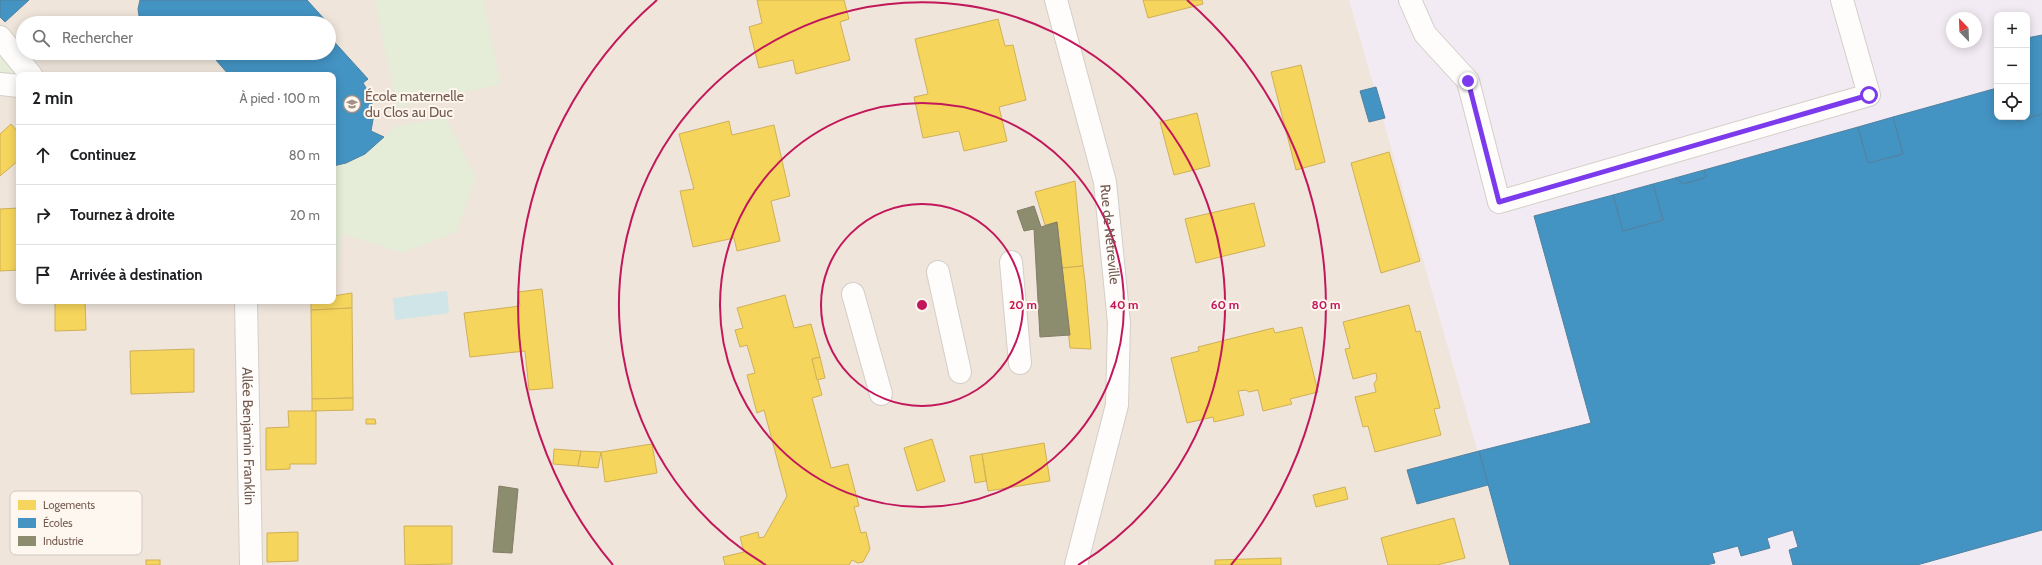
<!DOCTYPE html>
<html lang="fr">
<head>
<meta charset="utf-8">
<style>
  :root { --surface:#fff; --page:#f2f2f2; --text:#202124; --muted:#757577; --line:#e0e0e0 }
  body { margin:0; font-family:Cabin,sans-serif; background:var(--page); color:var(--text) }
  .controls { position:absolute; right:12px; top:12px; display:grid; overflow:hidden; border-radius:8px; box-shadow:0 2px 10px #0003 }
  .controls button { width:36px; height:36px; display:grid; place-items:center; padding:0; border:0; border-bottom:1px solid var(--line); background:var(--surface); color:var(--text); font:20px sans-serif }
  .compass { position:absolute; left:1946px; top:12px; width:36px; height:36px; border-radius:50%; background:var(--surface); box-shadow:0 2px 10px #0003; rotate:337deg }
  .stop { position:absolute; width:12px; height:12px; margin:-9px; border:3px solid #7c3aed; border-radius:50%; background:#fff }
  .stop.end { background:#7c3aed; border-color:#fff; box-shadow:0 1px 4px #0008 }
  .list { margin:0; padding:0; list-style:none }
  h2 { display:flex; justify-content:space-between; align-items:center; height:52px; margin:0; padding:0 16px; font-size:17px }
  h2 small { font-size:13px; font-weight:400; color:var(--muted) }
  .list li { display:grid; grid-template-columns:26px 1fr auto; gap:12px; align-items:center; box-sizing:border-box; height:60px; padding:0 16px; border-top:1px solid var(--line) }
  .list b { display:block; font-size:15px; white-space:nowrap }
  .list em { font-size:13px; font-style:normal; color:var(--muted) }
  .icon { flex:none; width:22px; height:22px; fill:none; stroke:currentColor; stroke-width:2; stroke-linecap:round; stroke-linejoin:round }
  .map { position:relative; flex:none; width:2042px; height:565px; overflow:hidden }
  .search { position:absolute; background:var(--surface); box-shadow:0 2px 10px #0003; left:16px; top:16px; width:320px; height:44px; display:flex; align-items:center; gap:10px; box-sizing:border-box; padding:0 14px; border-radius:22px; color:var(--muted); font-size:15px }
  .panel { position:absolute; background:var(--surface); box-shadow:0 2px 10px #0003; left:16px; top:72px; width:320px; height:232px; border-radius:8px }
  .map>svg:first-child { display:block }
  .residential { fill:#efe5db; fill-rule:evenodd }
  .education { fill:#f3ebf3; fill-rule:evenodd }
  .green { fill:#e5ecd8 }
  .water { fill:#cfe5e7 }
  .homes { fill:#f6d55c; stroke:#cfb058 }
  .schools { fill:#4393c3; stroke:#5282a0 }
  .industry { fill:#8c8c6e; stroke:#857d64 }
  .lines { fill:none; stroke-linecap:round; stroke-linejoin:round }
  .minor-casing { stroke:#d4cec8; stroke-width:24 }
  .minor { stroke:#fefdfc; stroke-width:22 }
  .route { stroke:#7c3aed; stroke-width:5 }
  .ring { fill:none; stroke:#c2185b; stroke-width:2 }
  .labels { text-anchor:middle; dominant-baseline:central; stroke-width:4; stroke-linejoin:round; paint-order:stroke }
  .poi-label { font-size:14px; fill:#745a4e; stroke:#fef7ef; text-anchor:start }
  .street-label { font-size:14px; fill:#745a4e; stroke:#fef7ef }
  .key { fill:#fef7ef; stroke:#d5c8bf; stroke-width:1 }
  .key-label { font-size:11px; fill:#745a4e }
  .centre { fill:#c2185b; stroke:#fef7ef; stroke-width:2 }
  .ring-label { font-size:12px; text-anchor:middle; font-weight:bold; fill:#c2185b; stroke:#fef7ef; stroke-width:4; stroke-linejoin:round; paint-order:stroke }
</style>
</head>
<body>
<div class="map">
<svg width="2042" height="565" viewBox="0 0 2042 565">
  <rect width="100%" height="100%" fill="#f7f2ed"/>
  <path class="residential" d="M0,0H2042V565H0ZM1997,15H2027V117H1997ZM1952,18H1976V42H1952ZM23,23H329V53H23ZM19,75H333V301H19Z"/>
  <path class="education" d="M1349,0H2042V565H1510ZM1997,15H2027V117H1997ZM1952,18H1976V42H1952Z"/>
  <g class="green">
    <polygon points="375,0 483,0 501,84 397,108"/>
    <polygon points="0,50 20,75 0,74"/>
    <path d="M446,118L476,178L457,232L402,253L343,234L333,287V166C359,161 377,145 395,126Z"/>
  </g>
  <polygon class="water" points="447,291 449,313 395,320 393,298"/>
  <g class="homes">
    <polygon points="757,0 844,0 849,19 840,22 850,60 796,74 793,60 759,68 749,27 762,23"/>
    <polygon points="1143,0 1202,0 1203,4 1148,18"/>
    <polygon points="998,19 1005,46 1013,45 1026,100 999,107 1007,141 964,151 959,131 923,138 914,97 928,94 915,39"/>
    <polygon points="1301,65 1325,162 1296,170 1271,72"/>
    <polygon points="1197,113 1210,166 1174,175 1160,122"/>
    <polygon points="729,121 732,135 774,125 790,196 771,201 780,241 737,251 734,238 693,247 680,191 694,189 679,134"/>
    <polygon points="11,124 19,133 19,160 0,176 0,134"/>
    <polygon points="1389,152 1420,261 1381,273 1351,163"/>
    <polygon points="1075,181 1083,266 1062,268 1057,222 1045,225 1035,192"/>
    <polygon points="1254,203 1265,246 1196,263 1185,219"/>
    <polygon points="19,208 19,270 0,271 0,209"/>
    <polygon points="1083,266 1085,281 1091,349 1070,348 1062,268"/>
    <polygon points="542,289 553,388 529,390 525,351 470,357 464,313 520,306 518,292"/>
    <polygon points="352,293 352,308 311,310 311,301 333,301 333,296"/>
    <polygon points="785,295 794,328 811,324 820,357 812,359 822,395 812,398 831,468 848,464 859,506 854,507 861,533 866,532 870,549 863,562 858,563 852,560 849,565 725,565 723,557 744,552 740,537 758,532 759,538 764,537 787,496 764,410 757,413 747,375 755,373 747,345 740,347 735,330 743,328 737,308"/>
    <polygon points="55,301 85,301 86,330 55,331"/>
    <polygon points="1409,305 1416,332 1420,331 1440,408 1434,409 1441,435 1375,452 1368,426 1363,427 1355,397 1376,392 1374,384 1377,379 1376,373 1353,379 1345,349 1350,348 1343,322"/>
    <polygon points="352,308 353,398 312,399 311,310"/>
    <polygon points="1302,327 1318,392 1290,399 1292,404 1263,411 1258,390 1249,392 1246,390 1238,391 1244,415 1214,422 1213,417 1187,423 1171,358 1199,351 1198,347 1273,328 1275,333"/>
    <polygon points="194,349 194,392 131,394 130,351"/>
    <polygon points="820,357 825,378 817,380 812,359"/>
    <polygon points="353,398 353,410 312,411 312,399"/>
    <polygon points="288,411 316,411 316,464 290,464 290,469 266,470 266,428 289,427"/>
    <polygon points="366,419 375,419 376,424 366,424"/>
    <polygon points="932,439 945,481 917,491 904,448"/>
    <polygon points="1044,443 1050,481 988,491 982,454"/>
    <polygon points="652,444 657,473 605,482 601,452"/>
    <polygon points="554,449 581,451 578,466 553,464"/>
    <polygon points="581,451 601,452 598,468 578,466"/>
    <polygon points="982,454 986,481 975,483 970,456"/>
    <polygon points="1345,487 1348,499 1316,507 1313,495"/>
    <polygon points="1454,518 1465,558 1437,565 1388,565 1381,538"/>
    <polygon points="404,526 452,526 452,564 405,565"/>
    <polygon points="298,532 298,561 267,562 267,533"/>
    <polygon points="1281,558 1281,565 1215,565 1215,560"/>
    <rect x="146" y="560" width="14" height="5"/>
  </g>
  <g class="schools">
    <polygon points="0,0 29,0 5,22 0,17"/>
    <polygon points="140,0 307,0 326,21 323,23 140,23 138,9"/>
    <polygon points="2042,35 2042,114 2017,121 2016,117 2027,117 2027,38"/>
    <polygon points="329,36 368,79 363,83 370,94 374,114 371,131 384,137 365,154 346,163 333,166 333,75 229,75 216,60 220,57 215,53 329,53"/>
    <polygon points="173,53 186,53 179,59"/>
    <polygon points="1376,87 1385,118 1369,122 1360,91"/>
    <polygon points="1997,88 1997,117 2016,117 2017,121 2042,114 2042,530 1917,565 1793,565 1789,550 1798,547 1793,530 1767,538 1770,548 1741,556 1738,546 1712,553 1715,563 1706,565 1510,565 1479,451 1591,423 1534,216 1613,195 1623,231 1663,220 1653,184 1675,178 1684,184 1706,177 1704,170 1858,127 1868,163 1903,154 1893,117"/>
    <polygon points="1893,117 1903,154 1868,163 1858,127"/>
    <polygon points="1704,170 1706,177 1684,184 1675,178"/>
    <polygon points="1653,184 1663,220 1623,231 1613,195"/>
    <polygon points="1479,451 1488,485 1417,504 1407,470"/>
  </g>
  <g class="industry">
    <polygon points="1034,206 1041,227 1057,222 1070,335 1040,337 1034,229 1024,231 1017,211"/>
    <polygon points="499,486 518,489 512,553 493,552"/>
  </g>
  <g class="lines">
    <g class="minor-casing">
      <g id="minor">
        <path id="s1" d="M1056,0L1105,182L1119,323L1117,405L1076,565"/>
        <polyline points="1410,0 1425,34 1468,81 1499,202 1869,95 1842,0"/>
        <polyline points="0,37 31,75"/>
        <polyline points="0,84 19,86"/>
        <polyline points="1011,262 1020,363"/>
        <polyline points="938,272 960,372"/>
        <polyline points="853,294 881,394"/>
        <path id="s2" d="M246,301L251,565"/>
      </g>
    </g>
    <use href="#minor" class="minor"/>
  </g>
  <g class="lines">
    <polyline class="route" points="1468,81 1499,202 1869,95"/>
  </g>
  <g class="ring">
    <circle cx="922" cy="305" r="101"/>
    <circle cx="922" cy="305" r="202"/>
    <path d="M766 565A303 303 0 1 1 1078 565"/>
    <path d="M613 565A404 404 0 0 1 657 0M1187 0A404 404 0 0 1 1231 565"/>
  </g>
  <defs>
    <g id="school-ring" transform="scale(0.9)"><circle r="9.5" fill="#fef7ef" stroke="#a28f86" stroke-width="1.5"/><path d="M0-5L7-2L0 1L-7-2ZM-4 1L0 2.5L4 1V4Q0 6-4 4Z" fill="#a28f86"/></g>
  </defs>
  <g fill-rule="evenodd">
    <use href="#school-ring" x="352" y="104"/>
  </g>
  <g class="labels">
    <g class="poi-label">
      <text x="365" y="96">École maternelle<tspan x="365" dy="16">du Clos au Duc</tspan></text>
    </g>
    <g class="street-label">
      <text stroke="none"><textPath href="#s1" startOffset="241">Rue de Nétreville</textPath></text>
      <text stroke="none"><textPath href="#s2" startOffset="135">Allée Benjamin Franklin</textPath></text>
    </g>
  </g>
  <rect x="10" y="491" width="132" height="64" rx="6" class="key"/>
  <rect x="18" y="500" width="18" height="10" fill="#f6d55c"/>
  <rect x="18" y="518" width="18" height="10" fill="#4393c3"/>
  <rect x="18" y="536" width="18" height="10" fill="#8c8c6e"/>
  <g class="key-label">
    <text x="43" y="509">Logements</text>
    <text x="43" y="527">Écoles</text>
    <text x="43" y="545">Industrie</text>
  </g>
  <circle cx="922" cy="305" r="6" class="centre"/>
  <g class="ring-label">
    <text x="1023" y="309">20 m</text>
    <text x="1124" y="309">40 m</text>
    <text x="1225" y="309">60 m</text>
    <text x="1326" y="309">80 m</text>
  </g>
</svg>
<div class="controls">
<button>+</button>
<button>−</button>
<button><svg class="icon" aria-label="locate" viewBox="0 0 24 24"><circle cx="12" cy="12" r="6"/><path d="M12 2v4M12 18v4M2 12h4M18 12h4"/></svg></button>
</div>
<svg class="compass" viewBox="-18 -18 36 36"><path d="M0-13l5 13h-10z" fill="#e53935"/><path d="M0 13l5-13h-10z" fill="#757577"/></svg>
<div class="stop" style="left:1869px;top:95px"></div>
<div class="stop end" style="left:1468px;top:81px"></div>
<div class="search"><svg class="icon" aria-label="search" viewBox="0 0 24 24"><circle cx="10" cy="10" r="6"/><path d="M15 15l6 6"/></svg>Rechercher</div>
<section class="panel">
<h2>2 min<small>À pied · 100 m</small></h2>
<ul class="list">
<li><svg class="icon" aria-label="ahead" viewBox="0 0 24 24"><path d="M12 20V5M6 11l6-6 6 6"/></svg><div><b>Continuez</b></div><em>80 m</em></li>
<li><svg class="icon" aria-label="right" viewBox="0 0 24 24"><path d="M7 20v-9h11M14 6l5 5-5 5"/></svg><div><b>Tournez à droite</b></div><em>20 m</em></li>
<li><svg class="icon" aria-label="arrive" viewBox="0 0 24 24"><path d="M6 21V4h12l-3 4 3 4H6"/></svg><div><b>Arrivée à destination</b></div></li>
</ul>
</section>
</div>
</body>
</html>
